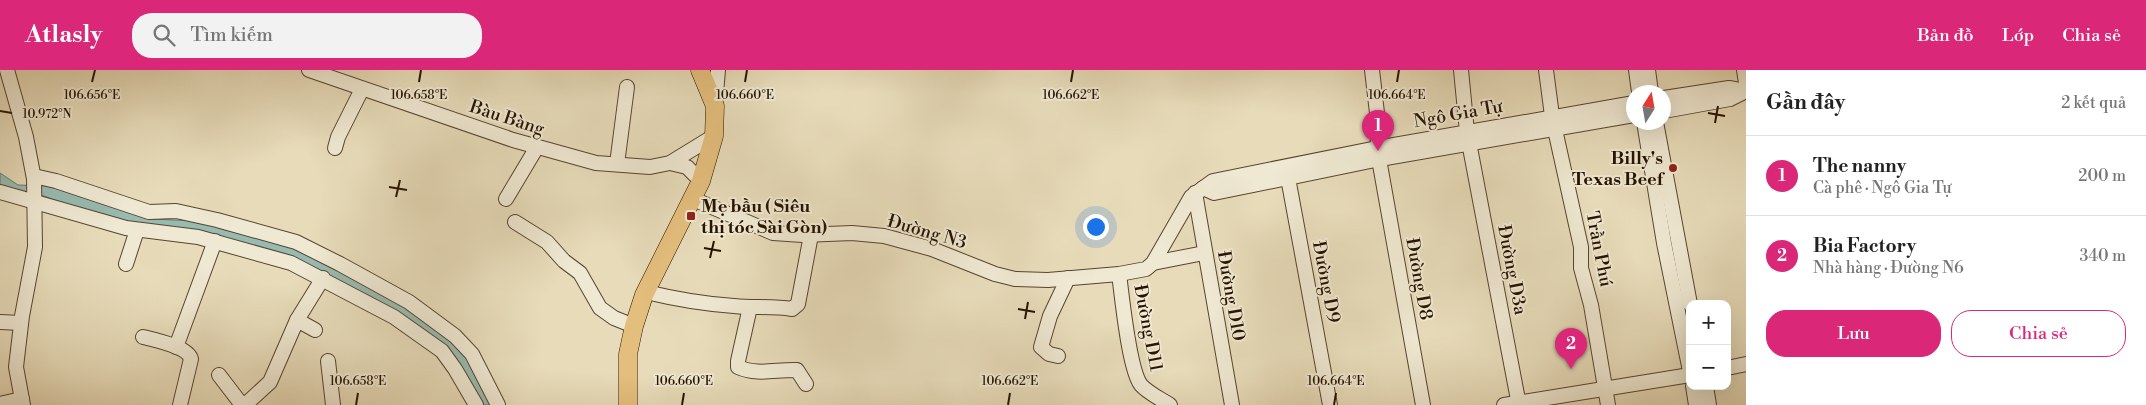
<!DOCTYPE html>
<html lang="vi">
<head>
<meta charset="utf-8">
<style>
  :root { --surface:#fff; --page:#f2f2f2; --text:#222; --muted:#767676; --line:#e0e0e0; --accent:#db2777 }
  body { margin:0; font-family:"Libre Bodoni",serif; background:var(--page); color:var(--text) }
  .controls { position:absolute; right:15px; bottom:15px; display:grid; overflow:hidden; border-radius:10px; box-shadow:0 5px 20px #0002 }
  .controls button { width:45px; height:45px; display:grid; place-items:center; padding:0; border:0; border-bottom:1px solid var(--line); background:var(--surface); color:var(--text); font:25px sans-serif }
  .compass { position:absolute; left:1626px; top:15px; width:45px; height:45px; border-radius:50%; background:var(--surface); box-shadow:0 5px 20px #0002; rotate:11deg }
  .you { position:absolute; left:1095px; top:156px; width:18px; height:18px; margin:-12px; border:4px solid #fff; border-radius:50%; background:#1a73e8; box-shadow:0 0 0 8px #1a73e833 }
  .badge { display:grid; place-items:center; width:32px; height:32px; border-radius:50%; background:var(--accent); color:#fff; font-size:16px; font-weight:700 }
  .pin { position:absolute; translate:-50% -41px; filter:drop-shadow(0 1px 2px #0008) }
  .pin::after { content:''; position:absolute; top:26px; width:18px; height:15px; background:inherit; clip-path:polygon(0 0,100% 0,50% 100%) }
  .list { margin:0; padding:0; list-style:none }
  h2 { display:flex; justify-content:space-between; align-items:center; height:65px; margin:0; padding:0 20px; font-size:21px }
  h2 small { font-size:16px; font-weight:400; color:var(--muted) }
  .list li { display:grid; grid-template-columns:32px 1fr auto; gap:15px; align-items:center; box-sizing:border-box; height:80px; padding:0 20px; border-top:1px solid var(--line) }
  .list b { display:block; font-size:19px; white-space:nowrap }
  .list p { margin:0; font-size:16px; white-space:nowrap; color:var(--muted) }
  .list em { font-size:16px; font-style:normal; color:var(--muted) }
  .actions { display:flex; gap:10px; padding:15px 20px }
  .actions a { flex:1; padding:11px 0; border:1px solid var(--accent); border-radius:20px; text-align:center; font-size:18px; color:var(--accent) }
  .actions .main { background:var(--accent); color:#fff }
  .icon { flex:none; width:28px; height:28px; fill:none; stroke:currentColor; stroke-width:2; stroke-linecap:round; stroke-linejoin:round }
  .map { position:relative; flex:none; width:1746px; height:335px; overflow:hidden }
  header { display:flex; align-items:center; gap:30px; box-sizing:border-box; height:70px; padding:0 25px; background:var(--accent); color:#fff }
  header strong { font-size:24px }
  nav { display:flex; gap:28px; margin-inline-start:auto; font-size:18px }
  .search { width:350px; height:45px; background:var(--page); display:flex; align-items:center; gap:12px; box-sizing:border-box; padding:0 18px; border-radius:20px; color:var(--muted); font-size:19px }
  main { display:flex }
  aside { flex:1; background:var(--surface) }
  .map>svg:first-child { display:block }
  .water { fill:#97bbb2; stroke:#6a786b }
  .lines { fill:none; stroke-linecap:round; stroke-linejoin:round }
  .minor-casing { stroke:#57452e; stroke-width:16 }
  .major-casing { stroke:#271300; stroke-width:19 }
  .minor { stroke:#efe8d2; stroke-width:14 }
  .major { stroke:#e4be7c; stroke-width:18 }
  .ticks { fill:none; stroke:#271300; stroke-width:2 }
  .poi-dot { fill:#8f2418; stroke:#efe8d2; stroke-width:2 }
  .labels { text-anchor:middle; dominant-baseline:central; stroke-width:4; stroke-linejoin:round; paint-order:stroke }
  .street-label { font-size:18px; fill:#271300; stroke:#efe8d2 }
  .poi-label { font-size:18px; font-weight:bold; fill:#271300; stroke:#efe8d2; text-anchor:end }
  .ticks-label { font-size:12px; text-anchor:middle; fill:#271300; stroke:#efe8d2; stroke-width:4; stroke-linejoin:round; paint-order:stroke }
</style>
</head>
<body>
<header>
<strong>Atlasly</strong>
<div class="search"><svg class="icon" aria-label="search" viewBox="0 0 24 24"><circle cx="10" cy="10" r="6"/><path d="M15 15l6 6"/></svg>Tìm kiếm</div>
<nav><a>Bản đồ</a><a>Lớp</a><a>Chia sẻ</a></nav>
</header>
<main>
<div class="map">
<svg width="1746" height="335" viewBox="0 0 1746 335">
  <rect width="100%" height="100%" fill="#e7dbb9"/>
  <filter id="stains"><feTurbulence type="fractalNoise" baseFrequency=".004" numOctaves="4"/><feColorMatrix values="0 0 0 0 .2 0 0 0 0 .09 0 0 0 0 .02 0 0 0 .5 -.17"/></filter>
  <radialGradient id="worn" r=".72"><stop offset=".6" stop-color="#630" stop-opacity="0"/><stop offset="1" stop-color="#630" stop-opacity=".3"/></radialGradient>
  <polygon class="water" points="0,103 18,115 48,116 115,138 153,149 195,151 296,178 407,236 458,271 496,335 482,335 458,292 331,208 94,145 44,126 5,122 0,120"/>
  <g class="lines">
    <g class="minor-casing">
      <g id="minor">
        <polyline points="7,0 26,67 34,109 35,177 22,246 16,297 23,335"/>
        <polyline points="309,0 513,70 596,93 650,97 670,93 714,66"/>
        <polyline points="1372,0 1379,60 1377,78 1423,335"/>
        <polyline points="1461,0 1467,62 1519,335"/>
        <polyline points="1546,0 1552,46 1581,177 1581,198 1591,235 1608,335"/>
        <polyline points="1636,0 1639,22"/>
        <polyline points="1648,0 1651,22"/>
        <polyline points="1744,0 1746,13"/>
        <polyline points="1664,28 1729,18 1746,21"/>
        <polyline points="715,35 718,0"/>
        <polyline points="1664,41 1730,29 1746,21"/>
        <polyline points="1644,52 1664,173 1690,301"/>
        <polyline points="1656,52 1690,234"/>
        <polyline points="335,78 338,67 362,19"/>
        <polyline points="670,93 687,97 701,111"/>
        <polyline points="617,94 627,17"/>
        <polyline points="1286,97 1330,335"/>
        <polyline points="34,106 56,111 149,142 176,141 217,150 296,172 340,194 409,232 455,266 472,284 498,335"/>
        <polyline points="1203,118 1214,123 1380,89 1634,45"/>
        <polyline points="0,122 126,158 198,167 291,193 394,247 442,281 455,299 476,335"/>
        <polyline points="1195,123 1232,335"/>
        <polyline points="506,129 537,77"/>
        <polyline points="693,129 773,163 803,165 852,163 884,166 932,179 995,204 1015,209 1048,210 1119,204 1146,199 1153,193 1191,127 1213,111 1377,78 1634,33"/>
        <polyline points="515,152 547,172 564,191 580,203 600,238 614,248 634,256"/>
        <polyline points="1153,193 1204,183"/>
        <polyline points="126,194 137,160"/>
        <path d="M1119,204C1122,226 1129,300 1141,315C1148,323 1161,329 1170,335"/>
        <path d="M646,222C675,229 704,234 734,236C754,238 773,236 792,239L798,234L811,165"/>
        <path d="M750,237L738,291V297C758,306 777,299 797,300L806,314"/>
        <polyline points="297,250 323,208"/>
        <polyline points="0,252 21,253"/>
        <path d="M143,267C155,270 188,277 191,289L180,335"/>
        <polyline points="176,277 215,171"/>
        <polyline points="1058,286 1049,284 1041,277 1050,246 1068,208"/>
        <polyline points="328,291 333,335"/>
        <polyline points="1727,298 1746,294"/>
        <polyline points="219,305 242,335"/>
        <polyline points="1693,316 1696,335"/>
        <polyline points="1706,316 1709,335"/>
        <polyline points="0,334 22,329"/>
        <polyline points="245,335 270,312 297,250 315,260"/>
        <polyline points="1504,335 1690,305"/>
      </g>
    </g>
    <g class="major-casing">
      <polyline id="major" points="628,335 628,284 634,256 644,225 701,111 714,66 715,36 700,0"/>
    </g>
    <use href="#minor" class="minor"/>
    <use href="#major" class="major"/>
  </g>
  <path class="ticks" d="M92,12L95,0M419,12L421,0M745,12L747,0M1071,12L1073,0M1397,12L1399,0M0,41L12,43M1708,43L1725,46M1715,53L1718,36M389,117L407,120M396,127L400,110M704,178L721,181M710,188L714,171M1018,239L1035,242M1025,249L1028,232M356,335L358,323M682,335L684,323M1008,335L1010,323M1334,335L1336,323"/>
  <g class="poi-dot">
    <circle cx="1673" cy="98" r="5"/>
    <rect x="686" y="141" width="10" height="10" rx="2.5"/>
  </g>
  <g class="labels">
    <g class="street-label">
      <text transform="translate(1458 44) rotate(-10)">Ngô Gia Tự</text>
      <text transform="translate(507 48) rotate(18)">Bàu Bàng</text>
      <text transform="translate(927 162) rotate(16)">Đường N3</text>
      <text transform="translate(1599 179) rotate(79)">Trần Phú</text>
      <text transform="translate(1512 200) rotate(79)">Đường D3a</text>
      <text transform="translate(1419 209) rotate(80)">Đường D8</text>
      <text transform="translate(1326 212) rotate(79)">Đường D9</text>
      <text transform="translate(1231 226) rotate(80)">Đường D10</text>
      <text transform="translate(1148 258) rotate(79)">Đường D11</text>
    </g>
    <g class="poi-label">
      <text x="1663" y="88">Billy's<tspan x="1663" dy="21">Texas Beef</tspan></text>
      <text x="701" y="136" text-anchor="start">Mẹ bầu ( Siêu<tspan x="701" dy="21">thị tóc Sài Gòn)</tspan></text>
    </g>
  </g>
  <g class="ticks-label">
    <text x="419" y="29">106.658°E</text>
    <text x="1071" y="29">106.662°E</text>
    <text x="92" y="29">106.656°E</text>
    <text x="745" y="29">106.660°E</text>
    <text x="1397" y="29">106.664°E</text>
    <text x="47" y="48">10.972°N</text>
    <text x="358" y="315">106.658°E</text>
    <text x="684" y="315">106.660°E</text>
    <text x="1010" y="315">106.662°E</text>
    <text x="1336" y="315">106.664°E</text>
  </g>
  <rect width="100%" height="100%" filter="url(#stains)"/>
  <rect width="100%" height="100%" fill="url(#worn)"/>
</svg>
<div class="controls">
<button>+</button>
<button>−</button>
</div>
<svg class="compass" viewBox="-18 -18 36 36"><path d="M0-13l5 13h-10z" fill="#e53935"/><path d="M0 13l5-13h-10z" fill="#767676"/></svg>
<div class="you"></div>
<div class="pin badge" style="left:1378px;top:81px">1</div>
<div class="pin badge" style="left:1571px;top:299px">2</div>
</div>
<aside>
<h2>Gần đây<small>2 kết quả</small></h2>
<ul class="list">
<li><span class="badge">1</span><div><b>The nanny</b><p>Cà phê · Ngô Gia Tự</p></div><em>200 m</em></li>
<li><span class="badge">2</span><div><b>Bia Factory</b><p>Nhà hàng · Đường N6</p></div><em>340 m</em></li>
</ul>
<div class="actions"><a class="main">Lưu</a><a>Chia sẻ</a></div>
</aside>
</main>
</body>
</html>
